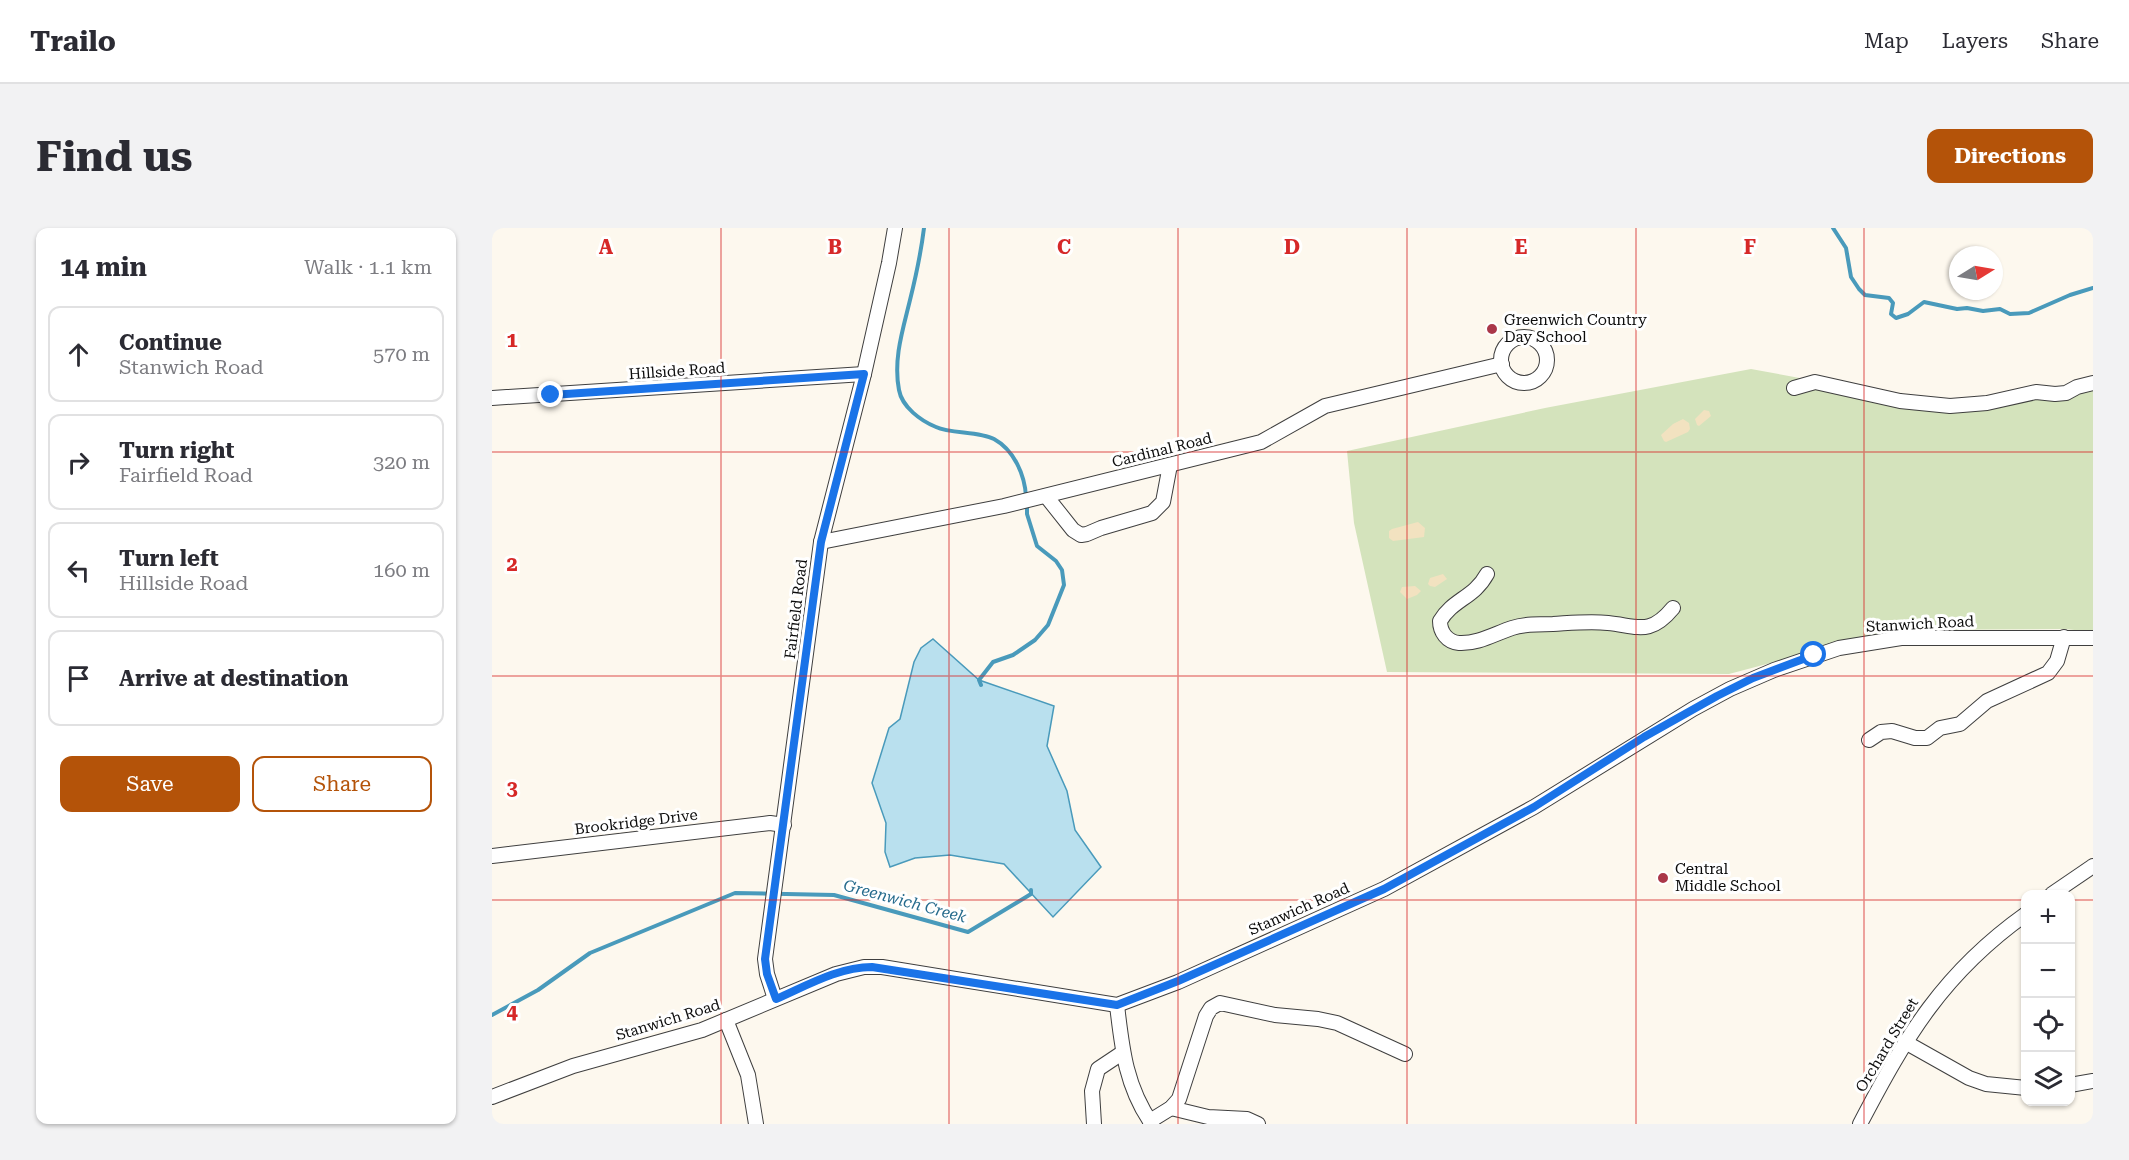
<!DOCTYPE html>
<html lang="en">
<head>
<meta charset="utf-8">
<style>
  :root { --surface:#fff; --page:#f2f2f3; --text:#2b2b33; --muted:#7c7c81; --line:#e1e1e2; --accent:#b45309 }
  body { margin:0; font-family:"Roboto Serif",serif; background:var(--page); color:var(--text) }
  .controls { position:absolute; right:18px; bottom:18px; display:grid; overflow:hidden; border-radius:12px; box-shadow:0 2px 4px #0004 }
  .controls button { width:54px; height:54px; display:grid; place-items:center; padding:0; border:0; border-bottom:2px solid var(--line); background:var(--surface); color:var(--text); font:30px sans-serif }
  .compass { position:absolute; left:1457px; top:18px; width:54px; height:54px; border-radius:50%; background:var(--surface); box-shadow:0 2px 4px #0004; rotate:79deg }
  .stop { position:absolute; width:18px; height:18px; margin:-14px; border:4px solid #1a73e8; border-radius:50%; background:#fff }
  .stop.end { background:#1a73e8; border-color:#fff; box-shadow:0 2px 6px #0008 }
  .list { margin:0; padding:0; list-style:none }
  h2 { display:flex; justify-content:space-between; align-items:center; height:78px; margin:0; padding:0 24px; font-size:26px }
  h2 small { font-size:20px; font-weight:400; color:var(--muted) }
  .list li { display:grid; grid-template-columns:39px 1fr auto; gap:18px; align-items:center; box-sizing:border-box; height:96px; margin:0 12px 12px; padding:0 12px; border:2px solid var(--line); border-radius:12px }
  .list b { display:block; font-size:22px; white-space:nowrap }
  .list p { margin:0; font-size:20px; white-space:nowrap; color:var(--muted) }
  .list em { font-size:20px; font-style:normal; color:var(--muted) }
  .actions { display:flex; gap:12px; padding:18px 24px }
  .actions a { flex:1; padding:14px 0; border:2px solid var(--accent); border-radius:12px; text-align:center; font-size:21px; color:var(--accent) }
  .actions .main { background:var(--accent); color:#fff }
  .icon { flex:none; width:33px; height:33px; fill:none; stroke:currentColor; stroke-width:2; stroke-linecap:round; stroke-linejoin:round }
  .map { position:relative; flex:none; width:1601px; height:896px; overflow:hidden; border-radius:12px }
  header { display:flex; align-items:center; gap:36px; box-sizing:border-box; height:84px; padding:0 30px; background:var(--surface); border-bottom:2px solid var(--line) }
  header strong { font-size:28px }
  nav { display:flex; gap:33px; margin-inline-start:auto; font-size:21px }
  .intro { display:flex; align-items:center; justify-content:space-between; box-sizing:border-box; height:144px; padding:0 36px }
  h1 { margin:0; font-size:42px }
  .button { padding:15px 27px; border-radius:12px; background:var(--accent); color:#fff; font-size:21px; font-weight:700 }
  main { display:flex; gap:36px; padding:0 36px }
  aside { flex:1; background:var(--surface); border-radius:12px; box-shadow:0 2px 4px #0004 }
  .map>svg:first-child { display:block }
  .green { fill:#d4e3bc }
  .sand { fill:#f2e2c0 }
  .water { fill:#b9e0ee; stroke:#499abb; stroke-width:1.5 }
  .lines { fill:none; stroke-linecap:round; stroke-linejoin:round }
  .stream { stroke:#499abb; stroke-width:4 }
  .minor-casing { stroke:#3f3f3f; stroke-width:16 }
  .minor { stroke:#fff; stroke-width:14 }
  .route { stroke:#1a73e8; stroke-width:8 }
  .grid { fill:none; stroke:#d62828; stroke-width:1.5; stroke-opacity:0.55 }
  .poi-dot { fill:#aa3749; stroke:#fff; stroke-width:2 }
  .labels { text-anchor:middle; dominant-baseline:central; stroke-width:6; stroke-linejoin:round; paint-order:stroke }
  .poi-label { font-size:15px; fill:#0c0c0c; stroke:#fff; text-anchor:start }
  .street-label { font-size:15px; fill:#0c0c0c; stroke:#fff }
  .water-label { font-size:16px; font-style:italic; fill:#266b8d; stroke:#fff }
  .grid-label { font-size:20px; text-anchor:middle; font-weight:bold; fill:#d62828; stroke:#fff; stroke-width:6; stroke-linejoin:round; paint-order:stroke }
</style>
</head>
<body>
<header>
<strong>Trailo</strong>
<nav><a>Map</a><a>Layers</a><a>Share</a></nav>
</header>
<div class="intro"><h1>Find us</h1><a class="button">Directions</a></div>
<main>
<aside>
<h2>14 min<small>Walk · 1.1 km</small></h2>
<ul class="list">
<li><svg class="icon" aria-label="ahead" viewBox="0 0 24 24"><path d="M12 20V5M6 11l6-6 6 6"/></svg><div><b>Continue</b><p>Stanwich Road</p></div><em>570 m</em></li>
<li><svg class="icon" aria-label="right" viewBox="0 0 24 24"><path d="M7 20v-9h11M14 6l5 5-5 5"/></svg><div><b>Turn right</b><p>Fairfield Road</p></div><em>320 m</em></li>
<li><svg class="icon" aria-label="left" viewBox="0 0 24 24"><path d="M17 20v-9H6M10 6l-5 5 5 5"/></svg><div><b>Turn left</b><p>Hillside Road</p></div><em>160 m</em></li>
<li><svg class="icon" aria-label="arrive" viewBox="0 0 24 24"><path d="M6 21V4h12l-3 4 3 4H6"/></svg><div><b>Arrive at destination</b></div></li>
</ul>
<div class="actions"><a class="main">Save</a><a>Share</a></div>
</aside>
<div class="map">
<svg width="1601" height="896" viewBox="0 0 1601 896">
  <rect width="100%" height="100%" fill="#fdf8ee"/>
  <polygon class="green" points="1259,141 1405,168 1465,175 1601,153 1601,404 1573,401 1403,402 1237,446 895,444 862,295 855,223 1053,180"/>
  <g class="sand">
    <polygon points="1212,182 1217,183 1219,188 1207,198 1205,197 1203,191"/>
    <polygon points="1191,191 1197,195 1198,201 1196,204 1174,214 1172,213 1169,207 1181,196"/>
    <polygon points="926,294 933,300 932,309 901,313 897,310 897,303 900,301"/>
    <polygon points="951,346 955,351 943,359 938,358 936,356 938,350"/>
    <polygon points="923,358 929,363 925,367 915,371 908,364 910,359"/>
  </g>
  <polygon class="water" points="441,411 487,452 562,478 555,518 575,563 583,602 609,639 561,689 512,636 458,627 423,630 398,639 393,624 394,595 380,555 397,500 408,491 422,434 429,420"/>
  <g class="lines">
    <g class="stream">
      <path d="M432,0C429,24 424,48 418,72C411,101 401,131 407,162C410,179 429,193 444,199C459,206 487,203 502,211C522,222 533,247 534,269"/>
      <polyline points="1341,0 1354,20 1359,49 1367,61 1373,67 1397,70 1401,75 1399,86 1404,90 1416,86 1432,74 1465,81 1475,80 1491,83 1508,81 1518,86 1537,85 1578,67 1601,60"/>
      <polyline points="489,457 487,452 501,434 521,427 543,412 556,397 572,357 570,342 564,333 545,318 535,286 535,276"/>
      <polyline points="0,787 46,762 98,725 243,665 342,667 476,704 539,666 539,662"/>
    </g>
    <g class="minor-casing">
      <g id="minor">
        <circle cx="1032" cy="132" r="23"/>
        <polyline points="1302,160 1323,154 1408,173 1458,178 1495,175 1544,164 1563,166 1574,165 1585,159 1601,155"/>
        <polyline points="0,170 372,146"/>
        <polyline points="554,268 581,302 589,307 595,306 609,300 660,285 671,274 678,237"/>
        <polyline points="329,314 512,278 769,214 833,178 1010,136"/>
        <path d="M995,346C982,370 961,371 948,393C948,404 955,414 967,415C986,416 1002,406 1020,400C1032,396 1047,396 1061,396C1079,395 1098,393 1116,395C1146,398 1158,408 1181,380"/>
        <polyline points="1377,512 1389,504 1400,503 1423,510 1435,510 1448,500 1468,496 1495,473 1556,445 1565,433 1572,409"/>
        <polyline points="0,628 278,595 292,597"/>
        <polyline points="1560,666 1601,638"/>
        <polyline points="283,771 275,746 273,731 329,314 372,146 397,35 403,0"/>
        <path d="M625,777C630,821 634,859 660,896"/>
        <polyline points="234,792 256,847 264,896"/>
        <polyline points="1413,814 1477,850 1494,856 1534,860"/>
        <polyline points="1578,857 1601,853"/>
        <polyline points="0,869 81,838 210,802 344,746 372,739 390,739 625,777 686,754 892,661 1042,579 1201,481 1238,461 1282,442 1347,420 1409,410 1601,410"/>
        <polyline points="679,880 716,889 755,891 766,896"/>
        <polyline points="658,893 679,880 687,871 714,788 719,780 728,775 783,787 826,791 845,795 913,826"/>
        <polyline points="602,896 600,863 606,841 630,825"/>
        <path d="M1368,896C1414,808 1451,745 1534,686"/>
      </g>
    </g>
    <use href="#minor" class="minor"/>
  </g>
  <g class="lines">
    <path class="route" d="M59,167L372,146L329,314L273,731L275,746L284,771C314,758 346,739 380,739L625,777L686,753L892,661L1042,579L1152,509L1225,468L1261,450L1322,427"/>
  </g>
  <path class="grid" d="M229,0V896M457,0V896M686,0V896M915,0V896M1144,0V896M1372,0V896M0,224H1601M0,448H1601M0,672H1534M1578,672H1601"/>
  <g class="poi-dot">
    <circle cx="1000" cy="101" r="6"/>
    <circle cx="1171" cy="650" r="6"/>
  </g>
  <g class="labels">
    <g class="poi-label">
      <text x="1012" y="92">Greenwich Country<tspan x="1012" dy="17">Day School</tspan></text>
      <text x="1183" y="641">Central<tspan x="1183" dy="17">Middle School</tspan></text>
    </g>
    <g class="street-label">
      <text transform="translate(185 143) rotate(-4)">Hillside Road</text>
      <text transform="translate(670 222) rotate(-14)">Cardinal Road</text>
      <text transform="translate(304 381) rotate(-83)">Fairfield Road</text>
      <text transform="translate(1428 396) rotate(-3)">Stanwich Road</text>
      <text transform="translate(144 594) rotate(-7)">Brookridge Drive</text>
      <text transform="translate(807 681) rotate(-24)">Stanwich Road</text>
      <text transform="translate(176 792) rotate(-17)">Stanwich Road</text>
      <text transform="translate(1395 817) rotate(-59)">Orchard Street</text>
    </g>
    <g class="water-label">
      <text transform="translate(413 673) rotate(15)">Greenwich Creek</text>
    </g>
  </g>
  <g class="grid-label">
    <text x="114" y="26">A</text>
    <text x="343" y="26">B</text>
    <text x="572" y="26">C</text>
    <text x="800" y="26">D</text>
    <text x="1029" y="26">E</text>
    <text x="1258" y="26">F</text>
    <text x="20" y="119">1</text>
    <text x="20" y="343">2</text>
    <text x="20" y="567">3</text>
    <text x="20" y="791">4</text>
  </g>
</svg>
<div class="controls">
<button>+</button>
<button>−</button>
<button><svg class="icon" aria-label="locate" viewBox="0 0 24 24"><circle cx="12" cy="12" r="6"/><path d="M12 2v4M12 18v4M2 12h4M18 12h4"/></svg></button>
<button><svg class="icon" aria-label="layers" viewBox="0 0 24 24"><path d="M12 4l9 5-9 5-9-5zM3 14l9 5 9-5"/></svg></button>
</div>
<svg class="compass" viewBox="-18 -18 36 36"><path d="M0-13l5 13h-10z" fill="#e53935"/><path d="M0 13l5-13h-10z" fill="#7c7c81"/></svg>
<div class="stop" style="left:1322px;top:427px"></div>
<div class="stop end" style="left:59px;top:167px"></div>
</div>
</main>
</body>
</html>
